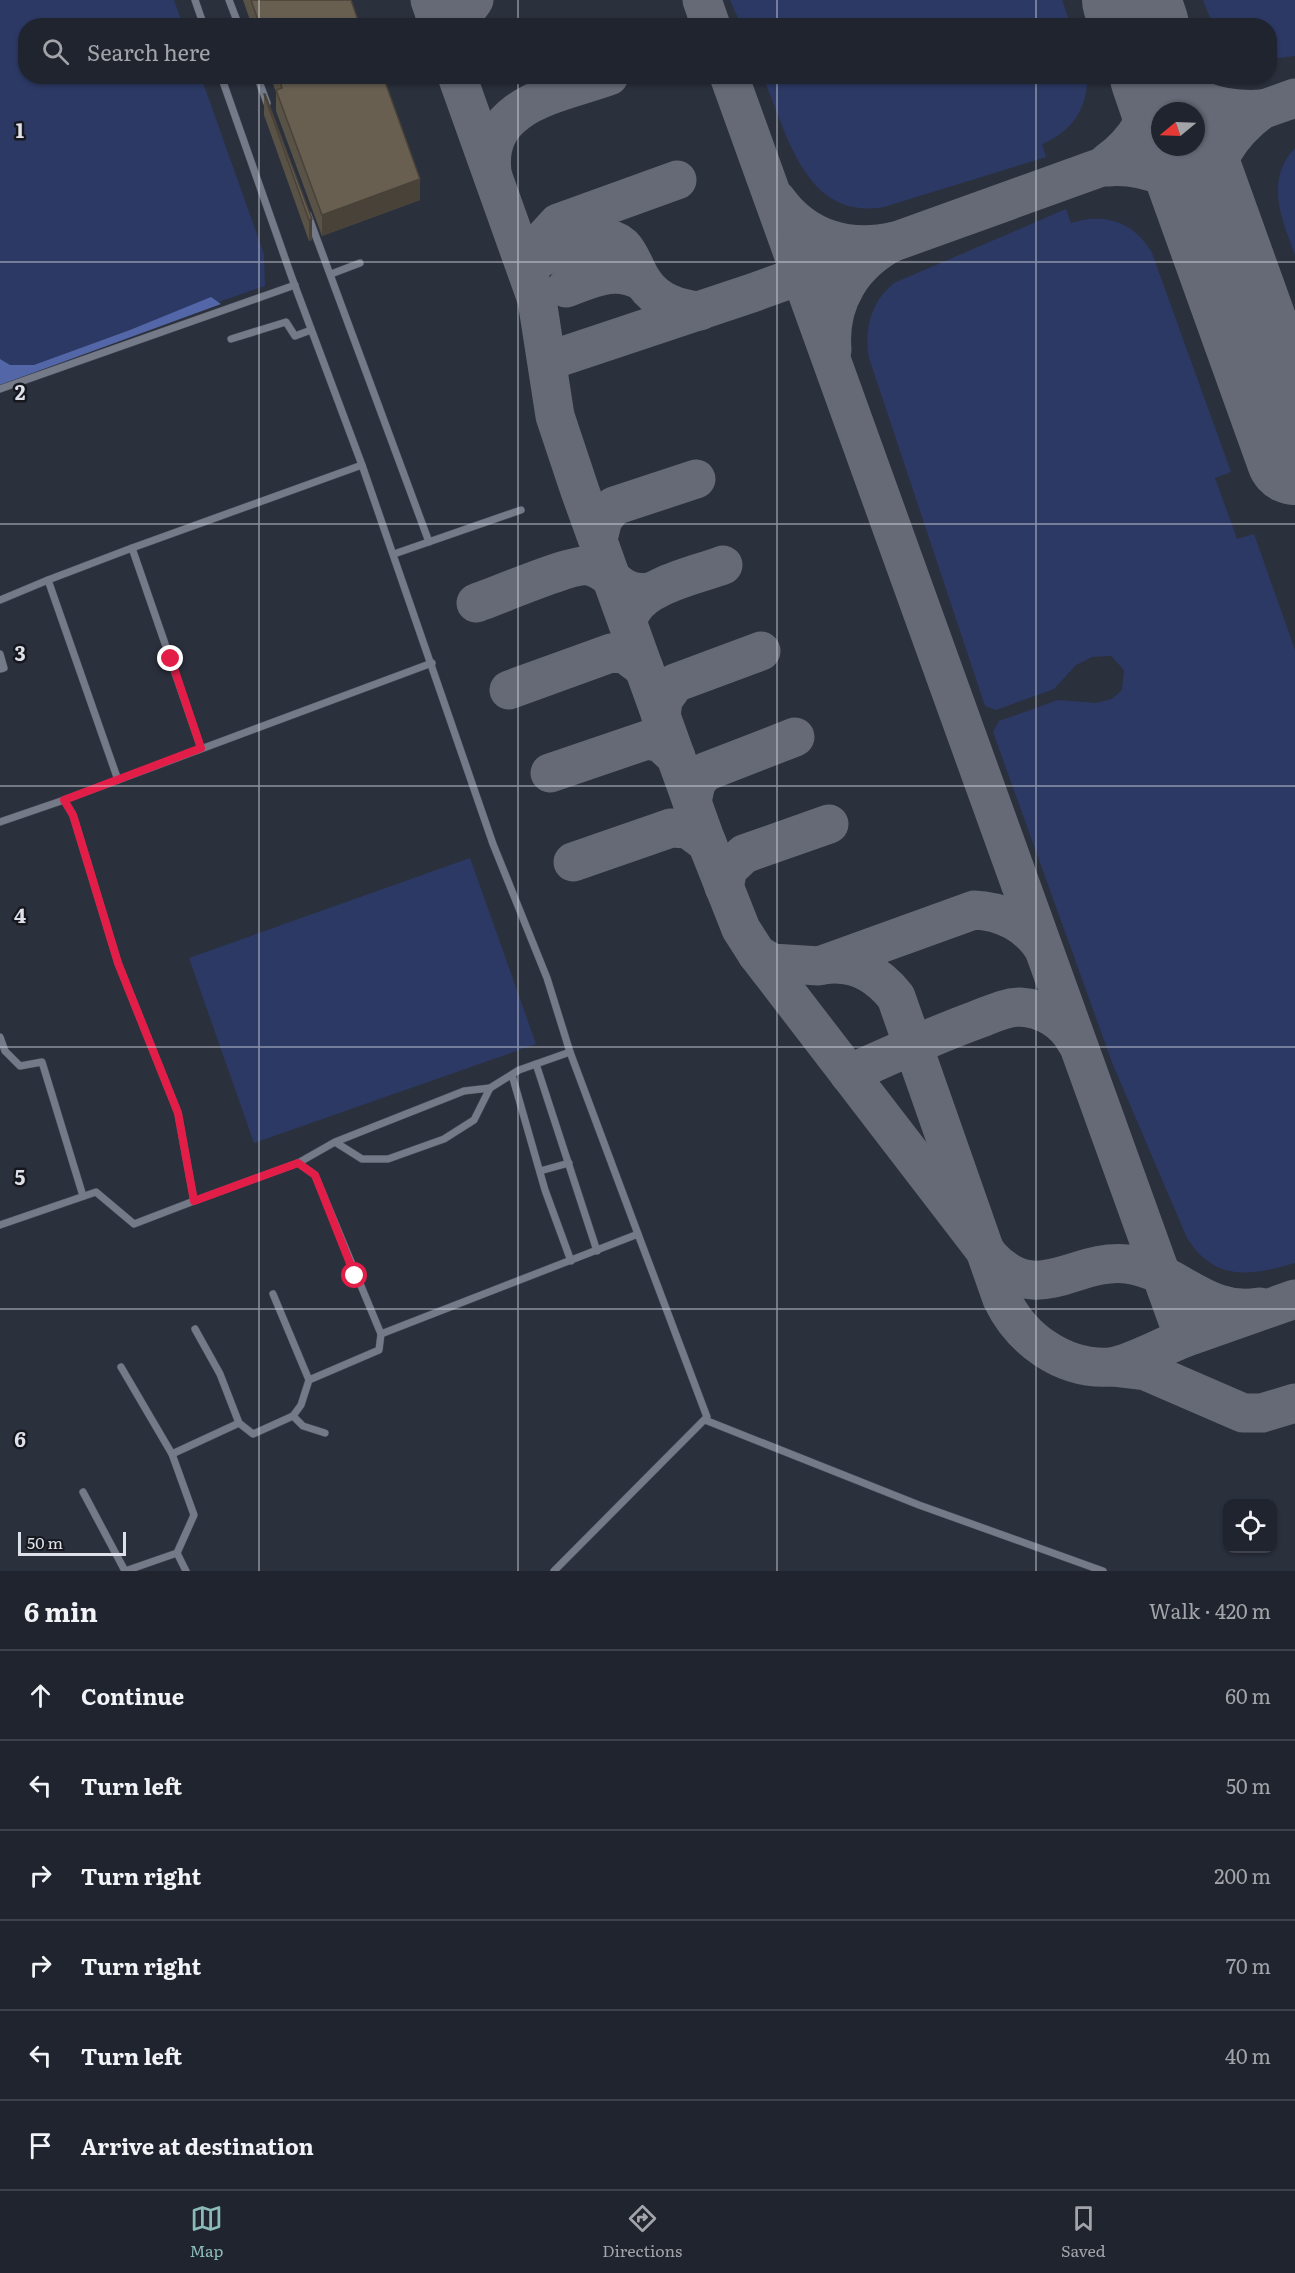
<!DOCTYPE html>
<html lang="en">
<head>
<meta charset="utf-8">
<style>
  :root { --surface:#20242e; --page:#282c36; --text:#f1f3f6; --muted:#a2a4aa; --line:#3d414a; --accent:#8bbbb9 }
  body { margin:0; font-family:Literata,serif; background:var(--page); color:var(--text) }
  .controls { position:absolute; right:18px; bottom:18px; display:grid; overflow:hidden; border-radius:12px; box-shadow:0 2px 4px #0004 }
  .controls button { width:54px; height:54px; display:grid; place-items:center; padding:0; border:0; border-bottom:2px solid var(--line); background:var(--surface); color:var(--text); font:30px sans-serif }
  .compass { position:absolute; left:1151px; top:102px; width:54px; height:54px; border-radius:50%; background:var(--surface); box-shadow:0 2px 4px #0004; rotate:251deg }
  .scale { position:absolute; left:18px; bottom:15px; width:108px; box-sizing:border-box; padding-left:6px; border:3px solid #dee1ea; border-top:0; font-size:16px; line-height:21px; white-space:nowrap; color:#dee1ea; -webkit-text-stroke:4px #16181e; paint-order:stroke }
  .stop { position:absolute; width:18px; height:18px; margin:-14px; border:4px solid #e11d48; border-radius:50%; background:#fff }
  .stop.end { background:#e11d48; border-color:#fff; box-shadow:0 2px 6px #0008 }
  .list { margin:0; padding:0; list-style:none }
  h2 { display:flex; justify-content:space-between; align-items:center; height:78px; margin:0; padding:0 24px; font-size:26px }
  h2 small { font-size:20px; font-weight:400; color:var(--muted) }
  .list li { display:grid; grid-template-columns:39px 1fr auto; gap:18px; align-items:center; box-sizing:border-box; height:90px; padding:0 24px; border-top:2px solid var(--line) }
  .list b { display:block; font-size:22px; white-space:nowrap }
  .list em { font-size:20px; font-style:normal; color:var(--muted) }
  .icon { flex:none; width:33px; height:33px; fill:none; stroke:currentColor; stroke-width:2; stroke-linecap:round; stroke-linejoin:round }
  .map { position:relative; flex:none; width:1295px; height:1571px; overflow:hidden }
  .search { position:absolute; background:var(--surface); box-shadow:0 2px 4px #0004; left:18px; right:18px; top:18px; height:66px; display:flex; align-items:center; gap:15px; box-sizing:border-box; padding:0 21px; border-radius:24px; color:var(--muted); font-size:22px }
  .sheet { height:618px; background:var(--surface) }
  nav { display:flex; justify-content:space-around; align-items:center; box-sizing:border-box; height:84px; border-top:2px solid var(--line); background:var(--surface); font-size:16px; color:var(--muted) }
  nav a { display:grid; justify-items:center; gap:3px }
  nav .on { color:var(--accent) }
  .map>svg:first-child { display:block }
  .green { fill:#2c3964 }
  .forest { fill:#5367a8 }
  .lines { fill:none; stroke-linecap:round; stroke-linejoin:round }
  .taxiway { stroke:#666a76; stroke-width:39 }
  .runway { stroke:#666a76; stroke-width:98 }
  .service-casing { stroke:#494c57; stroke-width:8 }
  .service { stroke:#757a89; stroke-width:7 }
  .wall { fill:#595246 }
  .shaded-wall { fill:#494239 }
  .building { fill:#685f51; stroke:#494239; stroke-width:1.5 }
  .route { stroke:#e11d48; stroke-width:8 }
  .grid { fill:none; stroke:#dee1ea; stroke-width:1.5; stroke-opacity:0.55 }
  .grid-label { font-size:20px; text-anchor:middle; font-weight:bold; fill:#dee1ea; stroke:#16181e; stroke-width:5; stroke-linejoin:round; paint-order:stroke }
</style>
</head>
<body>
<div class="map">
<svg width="1295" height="1571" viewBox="0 0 1295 1571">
  <rect width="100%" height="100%" fill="#2b303d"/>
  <g class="green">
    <polygon points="0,0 174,0 183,25 26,26 26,76 201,77 264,254 265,286 0,378"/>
    <polygon points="730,0 1062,0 1071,25 741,25"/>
    <polygon points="1203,0 1295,0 1295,56 1270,59 1270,26 1213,25"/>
    <path d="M1087,77C1088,108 1071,133 1042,144L1046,157L884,207C805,221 787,133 763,77Z"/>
    <path d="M1295,148V255C1282,219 1264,181 1295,148Z"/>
    <path d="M1066,209L1071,223C1104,212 1135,222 1152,253L1231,472L1215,478L1237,539L1254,534L1295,650V1263C1251,1276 1215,1282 1187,1238L1113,1065L993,732L999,721L1058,700L1096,703L1112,699L1122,690L1124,670L1111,656L1092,657L1076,665L1054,689L996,710L985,706L869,358C864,329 871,302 894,283Z"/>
    <polygon points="470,858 536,1044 254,1143 189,958"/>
  </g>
  <polygon class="forest" points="211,297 221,304 0,385 0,359 10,365 34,365 130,330"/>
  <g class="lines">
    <g class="taxiway">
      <polyline points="430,0 439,26"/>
      <polyline points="702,0 711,26"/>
      <polyline points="455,26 474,0"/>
      <path d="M457,76L537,300L555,416L580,491L705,838L741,929L757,954L772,963L819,966L974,910C1002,911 1028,924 1043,948"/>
      <polyline points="729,76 1184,1338 1295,1299"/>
      <path d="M1162,76C1191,102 1225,112 1263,109"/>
      <polyline points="1196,133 1295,98"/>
      <path d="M1108,162C1137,142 1153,111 1157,76"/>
      <path d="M1107,167C1146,164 1180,180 1206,207"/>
      <path d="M492,172C484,103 559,94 609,76"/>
      <path d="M777,200C805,239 849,252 895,241C852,263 828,302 832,350"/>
      <path d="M1206,207C1211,165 1228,134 1263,109"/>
      <path d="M525,264C547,256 577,240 599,239C630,236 630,264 644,283C657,302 678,309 700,311"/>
      <polyline points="532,267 538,245 558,223 677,180"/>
      <path d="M566,288C593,278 616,266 643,282"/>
      <polyline points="548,361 752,293 1160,146"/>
      <polyline points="598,539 603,519 614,506 696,479"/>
      <path d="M476,603C497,596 570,564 587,566C613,569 617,597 649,592"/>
      <path d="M632,611C645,585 697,575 723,565"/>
      <polyline points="509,690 611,653 625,654 644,668"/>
      <polyline points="661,717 663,700 675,683 761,651"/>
      <polyline points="550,773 647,740 661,743 676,757"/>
      <polyline points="692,802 696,783 705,772 795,737"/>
      <polyline points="573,862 671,828 688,829 707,843"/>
      <polyline points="724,887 728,869 744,854 829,824"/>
      <path d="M757,954L990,1257C1038,1308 1074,1258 1127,1264C1177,1270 1205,1317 1260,1307"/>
      <path d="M823,965C853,960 878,974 896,997L1002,1299C1021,1339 1063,1370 1110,1367C1127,1366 1166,1345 1184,1338"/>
      <path d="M849,1074C891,1055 932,1036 976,1020C990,1015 1005,1007 1020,1007C1043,1008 1065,1021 1076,1042"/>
      <polyline points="1112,1367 1146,1371 1243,1413 1262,1413 1295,1403"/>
    </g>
    <g class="runway">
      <polyline points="1131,0 1140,26"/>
      <polyline points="1159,76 1171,111"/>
      <polyline points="1184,147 1295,456"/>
    </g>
    <g class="service-casing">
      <g id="service">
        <polyline points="195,0 204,26"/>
        <polyline points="229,0 239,26"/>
        <polyline points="221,76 292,278 362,465"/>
        <polyline points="257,76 267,103"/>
        <polyline points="308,215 429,542"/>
        <polyline points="331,274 360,263"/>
        <polyline points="231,339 286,322 295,336 311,330"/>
        <polyline points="0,389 295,285"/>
        <polyline points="132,548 362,465 493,844 547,978 570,1052 638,1234 381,1334"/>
        <polyline points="394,554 521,510"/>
        <polyline points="0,600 48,580"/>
        <polyline points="0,654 4,668 0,669"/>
        <polyline points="118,780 48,580 132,548 201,748"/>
        <polyline points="64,800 432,663"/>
        <polyline points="0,822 64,800 73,815 118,963 178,1113 194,1201 298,1163 315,1175 381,1334 379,1350 309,1380"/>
        <polyline points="0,1037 5,1051 20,1066 42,1062 83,1196"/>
        <polyline points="536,1064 597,1251"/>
        <polyline points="512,1075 545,1190 571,1261"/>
        <polyline points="490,1088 519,1070 570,1052"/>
        <polyline points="298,1163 335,1142 362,1159 388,1159 444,1139 474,1120 490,1088 464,1091 335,1142"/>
        <polyline points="540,1171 569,1163"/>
        <polyline points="0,1225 96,1192 134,1224 194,1201"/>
        <polyline points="273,1294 309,1380 301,1405 293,1416"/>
        <polyline points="121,1367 172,1454 194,1515 177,1553 125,1571"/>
        <polyline points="705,1420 919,1505 1103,1571"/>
        <polyline points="239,1423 253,1434 293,1416 303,1426 325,1433"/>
        <polyline points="172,1454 239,1423 220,1374 195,1329"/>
        <polyline points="83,1492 125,1571"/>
        <polyline points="177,1553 186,1571"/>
        <polyline points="554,1571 707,1417 638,1234"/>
      </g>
    </g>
    <use href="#service" class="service"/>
  </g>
  <g class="wall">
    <polygon points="243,0 351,0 360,26 252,26"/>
    <polygon points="270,76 383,76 420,200 322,236 276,111 276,92"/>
    <polygon points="264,94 312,219 312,240 309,241 264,115"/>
  </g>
  <g class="shaded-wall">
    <polygon points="420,179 420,200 322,236 322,215"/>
    <polygon points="312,219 312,240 309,241 309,220"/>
  </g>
  <g class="building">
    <polygon points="251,0 351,0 360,26 260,26"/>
    <polygon points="278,76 383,76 420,179 322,215 276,90 282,88"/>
    <polygon points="264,94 265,94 312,219 309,220"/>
  </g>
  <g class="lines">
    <polyline class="route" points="171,659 201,748 64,800 73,815 118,963 178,1113 194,1201 298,1163 315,1175 355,1276"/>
  </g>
  <path class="grid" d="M259,0V26M518,0V26M777,0V26M1036,0V26M259,76V1571M518,76V1571M777,76V1571M1036,76V1571M0,262H1295M0,524H1295M0,786H1295M0,1047H1295M0,1309H1295"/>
  <g class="grid-label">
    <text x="20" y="138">1</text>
    <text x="20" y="400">2</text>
    <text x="20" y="661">3</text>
    <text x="20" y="923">4</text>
    <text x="20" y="1185">5</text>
    <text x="20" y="1447">6</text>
  </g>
</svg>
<div class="controls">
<button><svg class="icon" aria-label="locate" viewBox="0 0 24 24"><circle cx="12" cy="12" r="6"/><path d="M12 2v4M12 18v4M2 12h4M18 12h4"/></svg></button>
</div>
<svg class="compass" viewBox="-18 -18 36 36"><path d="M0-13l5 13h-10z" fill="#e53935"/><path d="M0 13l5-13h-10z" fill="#a2a4aa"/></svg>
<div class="scale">50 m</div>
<div class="stop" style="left:355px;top:1276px"></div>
<div class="stop end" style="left:171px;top:659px"></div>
<div class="search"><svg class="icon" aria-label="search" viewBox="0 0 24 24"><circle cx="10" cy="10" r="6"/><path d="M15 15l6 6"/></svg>Search here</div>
</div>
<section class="sheet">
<h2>6 min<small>Walk · 420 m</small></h2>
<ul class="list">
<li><svg class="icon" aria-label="ahead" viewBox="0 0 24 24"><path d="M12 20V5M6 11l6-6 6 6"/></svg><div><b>Continue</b></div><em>60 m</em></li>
<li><svg class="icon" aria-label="left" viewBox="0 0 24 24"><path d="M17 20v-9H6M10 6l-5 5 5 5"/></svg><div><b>Turn left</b></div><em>50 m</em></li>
<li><svg class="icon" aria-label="right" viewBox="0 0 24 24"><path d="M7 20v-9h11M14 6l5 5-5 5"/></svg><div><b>Turn right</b></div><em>200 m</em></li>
<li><svg class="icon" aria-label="right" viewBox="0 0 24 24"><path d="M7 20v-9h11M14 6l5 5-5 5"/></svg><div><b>Turn right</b></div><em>70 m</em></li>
<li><svg class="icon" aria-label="left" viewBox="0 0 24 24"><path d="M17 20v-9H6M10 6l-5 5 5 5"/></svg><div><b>Turn left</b></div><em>40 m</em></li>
<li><svg class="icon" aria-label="arrive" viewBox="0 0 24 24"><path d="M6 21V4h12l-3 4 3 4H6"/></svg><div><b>Arrive at destination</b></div></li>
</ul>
</section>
<nav>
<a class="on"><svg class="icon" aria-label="map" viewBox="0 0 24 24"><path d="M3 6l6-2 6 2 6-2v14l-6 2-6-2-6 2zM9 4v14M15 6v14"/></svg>Map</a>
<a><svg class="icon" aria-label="directions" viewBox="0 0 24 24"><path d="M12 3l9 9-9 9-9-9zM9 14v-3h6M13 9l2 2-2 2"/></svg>Directions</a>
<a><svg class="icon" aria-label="saved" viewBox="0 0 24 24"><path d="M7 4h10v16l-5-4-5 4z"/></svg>Saved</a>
</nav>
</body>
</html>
